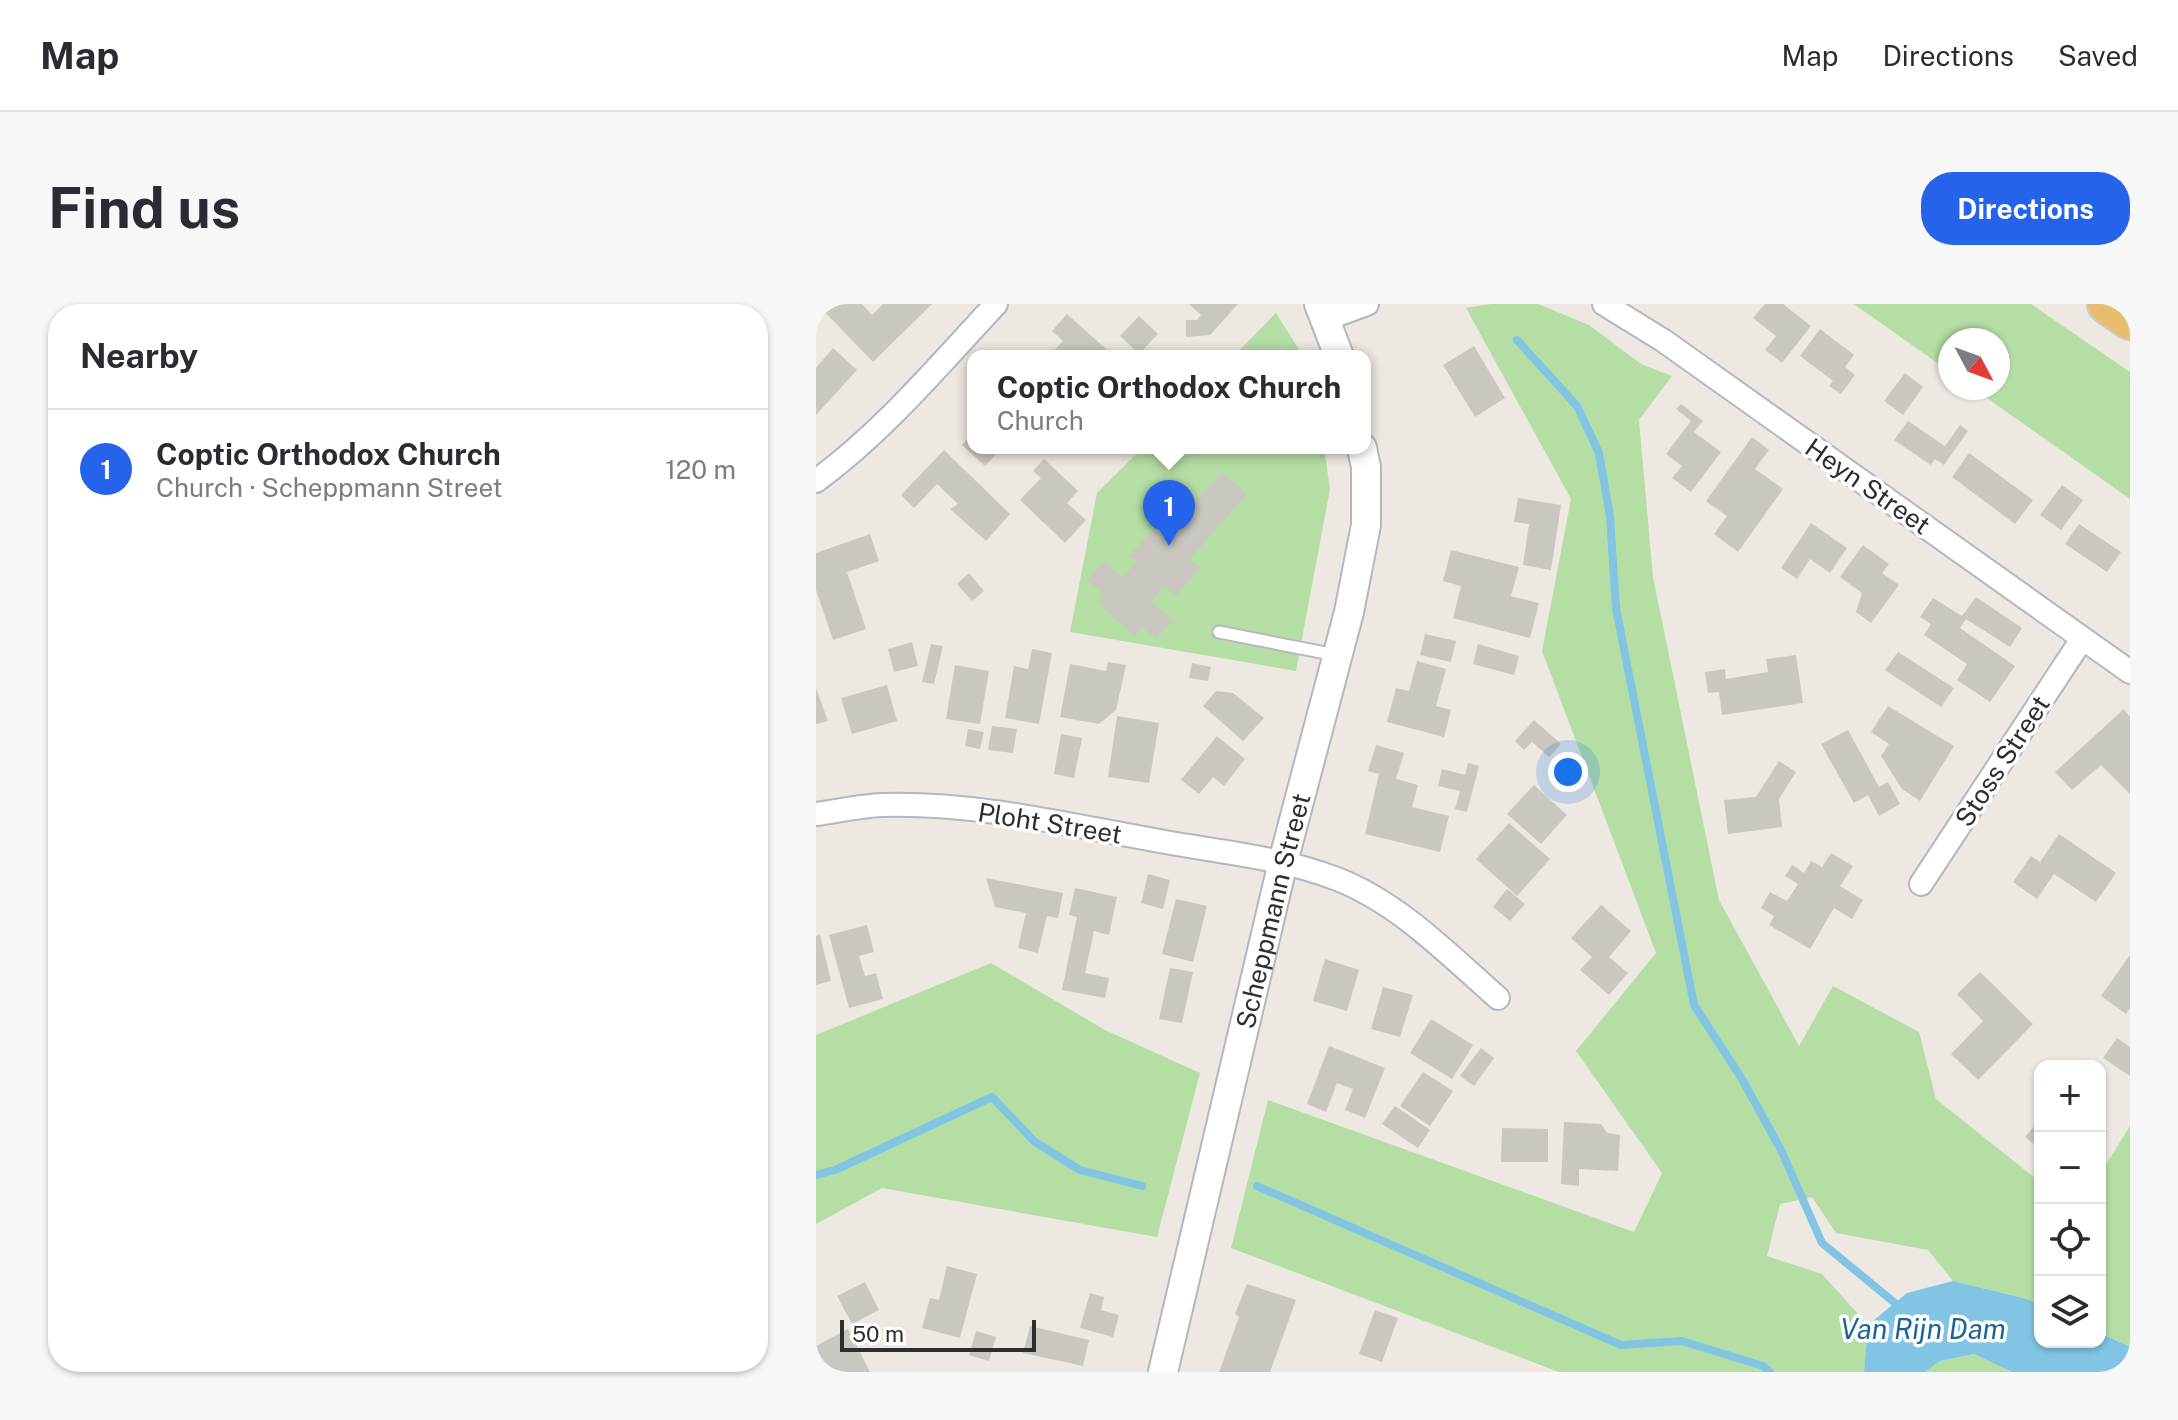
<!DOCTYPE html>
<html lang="en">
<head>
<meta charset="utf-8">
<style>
  :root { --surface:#fff; --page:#f7f7f7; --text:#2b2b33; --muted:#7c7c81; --line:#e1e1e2; --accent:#2563eb }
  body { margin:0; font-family:"Public Sans",sans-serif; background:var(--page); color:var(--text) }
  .controls { position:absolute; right:24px; bottom:24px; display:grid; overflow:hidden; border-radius:16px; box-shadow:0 2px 6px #0004 }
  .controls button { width:72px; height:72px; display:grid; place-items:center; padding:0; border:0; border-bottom:2px solid var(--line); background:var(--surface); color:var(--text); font:40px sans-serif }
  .compass { position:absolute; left:1122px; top:24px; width:72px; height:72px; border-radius:50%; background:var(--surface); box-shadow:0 2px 6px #0004; rotate:131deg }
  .scale { position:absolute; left:24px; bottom:20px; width:196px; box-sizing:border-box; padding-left:8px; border:4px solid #2e2e2e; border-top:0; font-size:22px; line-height:28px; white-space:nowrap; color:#2e2e2e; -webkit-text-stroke:6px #fff; paint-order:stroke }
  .you { position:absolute; left:752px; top:468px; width:28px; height:28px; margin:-20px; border:6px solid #fff; border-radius:50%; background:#1a73e8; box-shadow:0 0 0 12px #1a73e833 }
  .badge { display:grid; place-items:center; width:52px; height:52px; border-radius:50%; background:var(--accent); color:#fff; font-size:26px; font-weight:700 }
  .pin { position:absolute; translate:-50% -66px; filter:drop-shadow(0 2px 4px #0008) }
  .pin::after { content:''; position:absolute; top:42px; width:28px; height:24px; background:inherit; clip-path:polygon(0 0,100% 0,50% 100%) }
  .popup { position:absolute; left:151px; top:46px; width:404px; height:104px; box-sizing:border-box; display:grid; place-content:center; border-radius:16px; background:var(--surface); filter:drop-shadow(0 2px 6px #0005); font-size:26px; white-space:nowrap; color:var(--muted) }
  .popup b { font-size:30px; color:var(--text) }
  .popup::after { content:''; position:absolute; left:50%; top:100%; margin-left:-16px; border:16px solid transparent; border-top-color:var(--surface) }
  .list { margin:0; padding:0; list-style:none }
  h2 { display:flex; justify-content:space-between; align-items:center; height:104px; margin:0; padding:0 32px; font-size:34px }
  h2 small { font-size:26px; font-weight:400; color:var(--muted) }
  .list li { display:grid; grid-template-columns:52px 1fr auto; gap:24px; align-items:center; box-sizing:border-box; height:120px; padding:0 32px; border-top:2px solid var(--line) }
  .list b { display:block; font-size:30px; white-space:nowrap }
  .list p { margin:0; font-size:26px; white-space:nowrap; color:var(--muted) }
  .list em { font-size:26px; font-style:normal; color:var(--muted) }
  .icon { flex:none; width:44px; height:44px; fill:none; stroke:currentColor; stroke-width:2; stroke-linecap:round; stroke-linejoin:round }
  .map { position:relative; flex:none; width:1314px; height:1068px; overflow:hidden; border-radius:32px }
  header { display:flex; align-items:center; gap:48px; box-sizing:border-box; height:112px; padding:0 40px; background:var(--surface); border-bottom:2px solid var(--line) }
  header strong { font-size:38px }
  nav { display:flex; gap:44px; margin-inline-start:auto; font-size:28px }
  .intro { display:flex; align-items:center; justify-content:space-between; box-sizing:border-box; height:192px; padding:0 48px }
  h1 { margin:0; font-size:56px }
  .button { padding:20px 36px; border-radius:32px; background:var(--accent); color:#fff; font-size:28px; font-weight:700 }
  main { display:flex; gap:48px; padding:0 48px }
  aside { flex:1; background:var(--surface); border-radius:32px; box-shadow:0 2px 6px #0004 }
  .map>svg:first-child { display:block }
  .green { fill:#b5dea5 }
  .water { fill:#81c4e3 }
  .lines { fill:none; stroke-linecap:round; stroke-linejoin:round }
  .stream { stroke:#81c4e3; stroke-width:8 }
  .building { fill:#cac7c0 }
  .service-casing { stroke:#b5b7c0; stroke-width:15 }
  .minor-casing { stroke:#b5b7c0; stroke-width:26 }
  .tertiary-casing { stroke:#b5b7c0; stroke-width:32 }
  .trunk-casing { stroke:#c9c9c9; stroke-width:42 }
  .service { stroke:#fff; stroke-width:11 }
  .minor { stroke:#fff; stroke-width:22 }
  .tertiary { stroke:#fff; stroke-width:28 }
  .trunk { stroke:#e8be6e; stroke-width:38 }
  .labels { text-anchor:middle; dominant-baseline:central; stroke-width:7; stroke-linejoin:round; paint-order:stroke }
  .street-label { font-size:26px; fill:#2e2e2e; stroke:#fff }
  .water-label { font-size:28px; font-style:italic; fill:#1c6494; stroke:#fff }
</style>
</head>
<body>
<header>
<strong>Map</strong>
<nav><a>Map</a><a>Directions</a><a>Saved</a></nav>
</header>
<div class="intro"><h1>Find us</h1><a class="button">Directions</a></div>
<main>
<aside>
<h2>Nearby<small></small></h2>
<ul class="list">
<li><span class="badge">1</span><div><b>Coptic Orthodox Church</b><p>Church · Scheppmann Street</p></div><em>120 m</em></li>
</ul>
</aside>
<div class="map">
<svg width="1314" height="1068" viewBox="0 0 1314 1068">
  <rect width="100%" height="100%" fill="#ede9e2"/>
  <g class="green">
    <polygon points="675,0 722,0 773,21 825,60 856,72 823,116 837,273 903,596 983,742 1017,682 1103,728 1120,795 1224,878 1224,1001 1211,995 1137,977 1112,946 1020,929 996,893 964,900 951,952 1006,970 1052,1021 1048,1068 958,1068 949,1064 952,1068 743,1068 415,944 452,796 818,928 846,869 760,747 840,649 726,347 755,195 650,4"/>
    <polygon points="1038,0 1215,0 1314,68 1314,195 1157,84 1182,84 1182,36 1134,36 1134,68"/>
    <polygon points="460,9 487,52 418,52"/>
    <polygon points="326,144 508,144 514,185 480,367 254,328 281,189"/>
    <polygon points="175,659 289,726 384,769 341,933 66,884 0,920 0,731"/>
    <polygon points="1314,822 1314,1043 1284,1029 1284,870"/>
    <polygon points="1158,1050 1196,1068 1109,1068 1124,1057"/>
  </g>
  <polygon class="water" points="1137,977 1211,995 1224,1001 1224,1038 1284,1038 1284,1029 1314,1043 1314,1068 1196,1068 1158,1050 1124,1057 1109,1068 1048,1068 1052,1021 1091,989"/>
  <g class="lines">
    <g class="stream">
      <polyline points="701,36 761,102 783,149 794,213 800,304 878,701 926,775 965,846 1006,939 1085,1004"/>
      <polyline points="0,871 19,866 176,793 219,838 264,866 326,882"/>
      <polyline points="441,882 805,1041 866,1037 947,1062 954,1068"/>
    </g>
  </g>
  <g class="building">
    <polygon points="1,0 46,0 56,11 67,0 116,0 57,58"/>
    <polygon points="373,0 422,0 394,31 370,33 370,16 381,16 385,11"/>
    <polygon points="949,0 967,0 995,22 966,59 949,46 960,32 937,14"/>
    <polygon points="251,10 298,52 235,50 247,37 236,27"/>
    <polygon points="323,12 342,30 323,50 304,32"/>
    <polygon points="1004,25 1038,51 1029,63 1039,71 1025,90 1013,82 1017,77 984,52"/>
    <polygon points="658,42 689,94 659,113 627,61"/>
    <polygon points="17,44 41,66 0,111 0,64"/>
    <polygon points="1089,69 1107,83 1087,111 1068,97"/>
    <polygon points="865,100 887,117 878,128 905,148 875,188 856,174 866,162 850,150 875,117 860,105"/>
    <polygon points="1092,117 1129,142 1144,121 1152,127 1128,161 1119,155 1115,161 1078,136"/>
    <polygon points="157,129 157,144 186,144 169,162 146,141"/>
    <polygon points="936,133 953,146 939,165 967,185 922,248 898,230 911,212 890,197"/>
    <polygon points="128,146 194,210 170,237 134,205 142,200 121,180 98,204 85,191"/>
    <polygon points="1153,149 1217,196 1199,220 1136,173"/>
    <polygon points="228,155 262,187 251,199 270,216 249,239 204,196 225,174 217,167"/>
    <polygon points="406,168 431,190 374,255 384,264 360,292 349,282 335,297 357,317 340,335 326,323 319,332 282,299 288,291 271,276 288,257 306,274 321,258 313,252 337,225 348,233"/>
    <polygon points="1246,181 1267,196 1245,226 1224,211"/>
    <polygon points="702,194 745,201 735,266 707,261 713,220 698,218"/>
    <polygon points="995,219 1031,244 1014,269 994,255 981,275 965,264"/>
    <polygon points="1263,220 1305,248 1291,268 1249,240"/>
    <polygon points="54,230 63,257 31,268 50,325 17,336 0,286 0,249"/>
    <polygon points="1047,241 1073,260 1066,269 1083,281 1055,319 1040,308 1046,289 1024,273"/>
    <polygon points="635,246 703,263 695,292 723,299 714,334 637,314 645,282 627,277"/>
    <polygon points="153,269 168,287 156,297 141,280"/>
    <polygon points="1160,293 1206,324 1194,343 1150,315 1144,324 1199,362 1174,398 1141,376 1151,360 1108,331 1115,320 1104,313 1117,294 1146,312"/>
    <polygon points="609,330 640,337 635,358 604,351"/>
    <polygon points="96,338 102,362 78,368 72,345"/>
    <polygon points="115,340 127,342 118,380 106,378"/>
    <polygon points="662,340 703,352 698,371 657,360"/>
    <polygon points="216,345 236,349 223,420 189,414 198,362 212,365"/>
    <polygon points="1082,348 1138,384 1125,403 1069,366"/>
    <polygon points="980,351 987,399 906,411 903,388 892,389 889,368 909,365 910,375 952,368 950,355"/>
    <polygon points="601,357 630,365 620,402 635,406 628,433 571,418 580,384 593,387"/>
    <polygon points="292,358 310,361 300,406 283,420 244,413 254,360 290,367"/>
    <polygon points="376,359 395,363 392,377 373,374"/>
    <polygon points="139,361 173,367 164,420 130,415"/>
    <polygon points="71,381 81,417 36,430 25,394"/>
    <polygon points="0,384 12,417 0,420"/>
    <polygon points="400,387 417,389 448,414 427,437 387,402"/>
    <polygon points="1072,402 1138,442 1104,497 1086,485 1065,452 1073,440 1055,428"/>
    <polygon points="1308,405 1314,413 1314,490 1285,461 1256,486 1239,468"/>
    <polygon points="301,412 343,419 333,479 292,473"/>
    <polygon points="718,416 745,440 733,453 716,438 708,446 699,437"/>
    <polygon points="176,422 201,425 197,449 172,446"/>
    <polygon points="152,425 168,428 164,445 149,442"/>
    <polygon points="1032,426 1063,483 1072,478 1084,500 1063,512 1052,491 1038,499 1005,440"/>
    <polygon points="245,430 266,434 258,474 238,470"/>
    <polygon points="401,432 429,455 408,482 397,473 383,490 365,476"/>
    <polygon points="560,441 588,449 580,475 602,481 596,503 633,512 624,548 549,530 563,470 552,467"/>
    <polygon points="963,457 980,468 963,495 966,523 912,530 908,496 940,493"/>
    <polygon points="652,459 663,462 651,508 639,505 644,487 622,482 626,465 649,471"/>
    <polygon points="718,481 751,511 725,540 691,510"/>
    <polygon points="693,519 734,555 701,592 660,555"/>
    <polygon points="1243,530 1300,569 1280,598 1238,570 1221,595 1197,578 1215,552 1224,558"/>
    <polygon points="1015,549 1037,562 1024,582 1047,596 1036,615 1018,604 994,645 953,621 958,612 945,604 954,588 971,597 982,580 969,572 976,561 988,569 995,557 1006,563"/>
    <polygon points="332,570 354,576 347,605 325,599"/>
    <polygon points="170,574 247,589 242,614 231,612 222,649 202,644 210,609 179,603"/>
    <polygon points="259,584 301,593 293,631 278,627 269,669 293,674 289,694 246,686 261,613 253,611"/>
    <polygon points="691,585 709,600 694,617 677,603"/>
    <polygon points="360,595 391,602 377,658 346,650"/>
    <polygon points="785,601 815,627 793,653 812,669 793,691 764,666 776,653 755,634"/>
    <polygon points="51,621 58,648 43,652 49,672 60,669 67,695 33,704 13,631"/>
    <polygon points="4,631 15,677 0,681 0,632"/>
    <polygon points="1314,651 1314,704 1310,710 1285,692"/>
    <polygon points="509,655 543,666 531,707 497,697"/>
    <polygon points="354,664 377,668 366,719 343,715"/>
    <polygon points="1164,668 1217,720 1162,776 1135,750 1167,717 1141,690"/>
    <polygon points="567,683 597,691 584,733 555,725"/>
    <polygon points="615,715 657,741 636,775 594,749"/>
    <polygon points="1301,734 1314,743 1314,772 1287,754"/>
    <polygon points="513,742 569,764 549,814 529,806 537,785 521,779 510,808 491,800"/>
    <polygon points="665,744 678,754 658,782 644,772"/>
    <polygon points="607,768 637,787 614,822 584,802"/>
    <polygon points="579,802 614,826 602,844 566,820"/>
    <polygon points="1224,815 1224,838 1220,842 1209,833"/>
    <polygon points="748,818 785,820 791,829 804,831 802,867 763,865 763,882 745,880"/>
    <polygon points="686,824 732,825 732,858 685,858"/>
    <polygon points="131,962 161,970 144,1034 106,1024 114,994 123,996"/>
    <polygon points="49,978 63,1006 36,1020 21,992"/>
    <polygon points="431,980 480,996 454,1068 403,1068 423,1013 419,1010"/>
    <polygon points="274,989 288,993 285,1006 303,1011 297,1033 264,1024"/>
    <polygon points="559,1006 582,1014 566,1058 543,1050"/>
    <polygon points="214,1022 273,1036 267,1062 207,1049"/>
    <polygon points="32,1025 54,1068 0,1068 0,1042"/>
    <polygon points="160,1027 180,1033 173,1057 153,1051"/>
  </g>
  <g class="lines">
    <g class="service-casing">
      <polyline id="service" points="403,328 520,351"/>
    </g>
    <g class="minor-casing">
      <g id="minor">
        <polyline points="788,0 848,37 1314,368"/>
        <polyline points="510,15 551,0"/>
        <path d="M0,177C68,127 123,61 180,0"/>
        <path d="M0,510C22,507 44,502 66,501C161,498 257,522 349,538C406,548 467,554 521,575C583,599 633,651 682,694"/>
        <polyline points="1105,580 1266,335"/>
      </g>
    </g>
    <g class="tertiary-casing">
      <g id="tertiary">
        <polyline points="503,0 523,52"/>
        <path id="s1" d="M347,1068L467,558L533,308L550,221V163L546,144"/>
      </g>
    </g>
    <g class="trunk-casing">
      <polyline id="trunk" points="1291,0 1314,16"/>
    </g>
    <use href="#service" class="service"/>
    <use href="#minor" class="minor"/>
    <use href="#tertiary" class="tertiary"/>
    <use href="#trunk" class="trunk"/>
  </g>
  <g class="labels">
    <g class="street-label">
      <text transform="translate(1052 182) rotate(35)">Heyn Street</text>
      <text transform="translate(1186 457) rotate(-57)">Stoss Street</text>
      <text transform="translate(234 519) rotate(9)">Ploht Street</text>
      <text stroke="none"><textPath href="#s1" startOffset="474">Scheppmann Street</textPath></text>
    </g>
    <g class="water-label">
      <text x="1107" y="1024">Van Rijn Dam</text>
    </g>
  </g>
</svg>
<div class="controls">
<button>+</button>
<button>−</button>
<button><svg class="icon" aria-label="locate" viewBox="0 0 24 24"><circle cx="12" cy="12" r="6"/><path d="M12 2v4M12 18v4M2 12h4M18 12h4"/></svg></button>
<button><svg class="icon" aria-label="layers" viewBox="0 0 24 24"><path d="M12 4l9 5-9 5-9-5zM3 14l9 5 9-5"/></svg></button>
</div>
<svg class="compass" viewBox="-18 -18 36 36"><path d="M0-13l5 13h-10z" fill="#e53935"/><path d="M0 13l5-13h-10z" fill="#7c7c81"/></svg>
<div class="scale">50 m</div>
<div class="you"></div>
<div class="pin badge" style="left:353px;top:242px">1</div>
<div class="popup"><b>Coptic Orthodox Church</b>Church</div>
</div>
</main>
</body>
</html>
